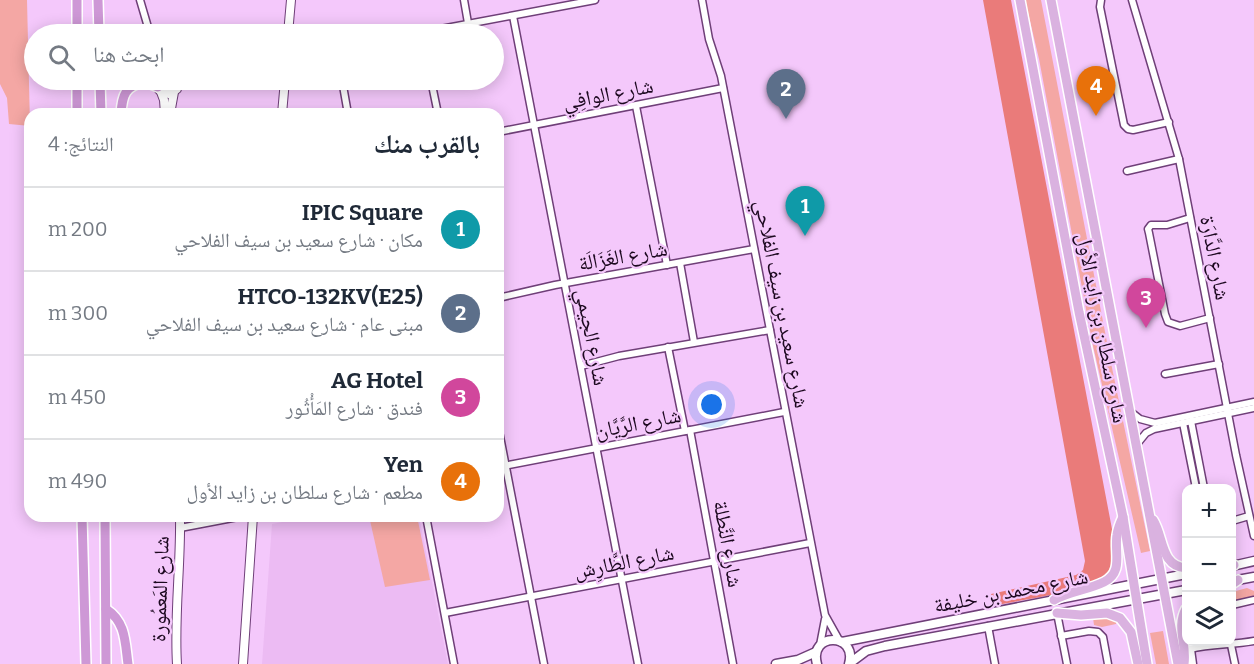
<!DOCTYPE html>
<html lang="ar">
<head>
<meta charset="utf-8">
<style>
  :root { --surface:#fff; --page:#f2f2f3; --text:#1f2937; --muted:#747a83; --line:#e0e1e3; --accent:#2e7d26 }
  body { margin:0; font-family:Bitter,"Noto Naskh Arabic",serif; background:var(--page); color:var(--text); direction:rtl }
  .controls { position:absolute; right:18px; bottom:18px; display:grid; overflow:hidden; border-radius:12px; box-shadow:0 3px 15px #0003 }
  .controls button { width:54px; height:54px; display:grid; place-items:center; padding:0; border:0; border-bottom:2px solid var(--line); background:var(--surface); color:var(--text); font:30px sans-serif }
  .you { position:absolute; left:712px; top:405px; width:21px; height:21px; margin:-15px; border:4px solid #fff; border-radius:50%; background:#1a73e8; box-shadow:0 0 0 9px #1a73e833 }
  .badge { display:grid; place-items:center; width:39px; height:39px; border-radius:50%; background:var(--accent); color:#fff; font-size:20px; font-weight:700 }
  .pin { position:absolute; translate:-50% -50px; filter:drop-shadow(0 2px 3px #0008) }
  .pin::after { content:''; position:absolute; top:32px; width:21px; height:18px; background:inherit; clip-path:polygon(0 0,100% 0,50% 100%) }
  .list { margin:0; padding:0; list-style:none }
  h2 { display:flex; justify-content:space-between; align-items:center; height:78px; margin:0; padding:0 24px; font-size:26px }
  h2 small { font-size:20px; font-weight:400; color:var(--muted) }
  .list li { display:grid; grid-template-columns:39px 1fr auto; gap:18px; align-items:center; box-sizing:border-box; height:84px; padding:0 24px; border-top:2px solid var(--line) }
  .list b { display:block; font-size:22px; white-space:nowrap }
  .list p { margin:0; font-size:20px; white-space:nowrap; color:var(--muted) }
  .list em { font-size:20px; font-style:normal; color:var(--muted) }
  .icon { flex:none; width:33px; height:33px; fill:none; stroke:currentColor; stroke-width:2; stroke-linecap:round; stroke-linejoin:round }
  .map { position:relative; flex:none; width:1254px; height:664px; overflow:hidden; direction:ltr }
  .search { position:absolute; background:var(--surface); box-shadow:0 3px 15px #0003; left:24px; top:24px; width:480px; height:66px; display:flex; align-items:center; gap:15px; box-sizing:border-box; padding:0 21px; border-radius:33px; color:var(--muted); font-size:22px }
  .panel { position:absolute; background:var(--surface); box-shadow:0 3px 15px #0003; left:24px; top:108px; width:480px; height:414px; border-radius:18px; direction:rtl }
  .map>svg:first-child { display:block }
  .built { fill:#ecbbf3 }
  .green { fill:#f4a7a4 }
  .forest { fill:#ea7b7a }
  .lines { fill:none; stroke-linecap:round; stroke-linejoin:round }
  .minor-casing { stroke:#6f3f78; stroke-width:9 }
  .tertiary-casing { stroke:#6f3f78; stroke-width:10 }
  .secondary-casing { stroke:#6f3f78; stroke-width:11 }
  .primary-casing { stroke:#fff; stroke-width:12 }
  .trunk-casing { stroke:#fff; stroke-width:12 }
  .minor { stroke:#fff; stroke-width:6 }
  .tertiary { stroke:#fff; stroke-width:8 }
  .secondary { stroke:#fff; stroke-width:8 }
  .primary { stroke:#dab2e0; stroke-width:9 }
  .trunk { stroke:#ce98d6; stroke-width:9 }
  .labels { text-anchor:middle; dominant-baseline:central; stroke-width:4.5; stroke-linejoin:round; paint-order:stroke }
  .street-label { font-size:21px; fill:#1c081f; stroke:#f4c8fb }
</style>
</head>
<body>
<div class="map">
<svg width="1254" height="664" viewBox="0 0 1254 664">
  <rect width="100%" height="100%" fill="#f4c8fb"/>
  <polygon class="built" points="313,516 419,516 448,664 262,664 272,524"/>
  <g class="green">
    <polygon points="0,0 27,0 30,126 9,124 7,98 0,84"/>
    <polygon points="1025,0 1041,0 1111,363 1150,551 1141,553 1093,346 1039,59"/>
    <polygon points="369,516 417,516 430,580 385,587"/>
    <polygon points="1247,588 1254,591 1254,596 1232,601 1232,592"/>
    <polygon points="1110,617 1116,618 1116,624 1102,627 1094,625 1093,618"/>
    <polygon points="1163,631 1169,664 1156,664 1150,633"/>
  </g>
  <path class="forest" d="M983,0H1011L1112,529C1112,542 1115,559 1110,571C1104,589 1016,601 996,605L991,601V594L1076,575L1083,570L1085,561Z"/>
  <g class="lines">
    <g class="minor-casing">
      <g id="minor">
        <polyline points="140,0 150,34"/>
        <polyline points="464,0 468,23"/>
        <polyline points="702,0 709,39 721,76 825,615 839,640"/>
        <polyline points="1101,0 1100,7 1124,125 1128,129 1133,130 1169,122"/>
        <polyline points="1132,0 1179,159 1236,455 1254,536"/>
        <polyline points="513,16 638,664"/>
        <polyline points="414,34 595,0"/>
        <polyline points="342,80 348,114"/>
        <polyline points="431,80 438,114"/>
        <polyline points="636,106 667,265"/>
        <polyline points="498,132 723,88"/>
        <polyline points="1127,171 1179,159"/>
        <polyline points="1190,218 1167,225 1151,225 1148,229 1149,233 1165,314 1168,322 1180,326 1210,318"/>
        <polyline points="680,263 694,342"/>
        <polyline points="498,298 555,285 754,249"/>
        <polyline points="668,347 685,431"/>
        <polyline points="581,366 619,356 770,330"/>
        <polyline points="1165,374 1219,364"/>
        <polyline points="1131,412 1140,419 1155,423 1254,402"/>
        <polyline points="1191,421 1204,488"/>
        <polyline points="1183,423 1196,488"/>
        <polyline points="498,426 544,664"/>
        <polyline points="690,430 733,664"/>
        <polyline points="1137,444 1146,433 1154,429 1254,408"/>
        <polyline points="498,467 784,412"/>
        <polyline points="426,516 454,664"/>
        <polyline points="1232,521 1249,516"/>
        <polyline points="180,528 243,516"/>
        <polyline points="1232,605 1254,600"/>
        <polyline points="445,613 810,543"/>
        <polyline points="1057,613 1067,664"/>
        <polyline points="988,626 995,664"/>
        <polyline points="1061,636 1089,631 1098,632 1103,637 1108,664"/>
        <polyline points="1190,642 1193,664"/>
        <polyline points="820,645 825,619"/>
        <polyline points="1231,645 1235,664"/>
        <path d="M1190,649C1212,644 1232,645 1254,641"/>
      </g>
    </g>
    <g class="tertiary-casing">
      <g id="tertiary">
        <polyline points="288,34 291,0"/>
        <polyline points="157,80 159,90 169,94 177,89 178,80"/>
        <polyline points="178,86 196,80"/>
        <polyline points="161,92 164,100 165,114"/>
        <polyline points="170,114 174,92"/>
        <polyline points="282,114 285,80"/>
        <path d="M177,664C174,615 181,565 180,516"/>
        <polyline points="243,664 253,516"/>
      </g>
    </g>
    <g class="secondary-casing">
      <g id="secondary">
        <polyline points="1232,566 1254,561"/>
        <polyline points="1232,581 1254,577"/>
        <polyline points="842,642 1186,574"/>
        <polyline points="850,663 866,651 885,646 1186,590"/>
        <polyline points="776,664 798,660 816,652"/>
        <path d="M817,664C808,632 858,632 849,664"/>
      </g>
    </g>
    <g class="primary-casing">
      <g id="primary">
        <polyline points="1020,0 1079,312 1123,517 1147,664"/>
        <polyline points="1051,0 1178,664"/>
        <path d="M1153,520C1164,537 1160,566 1186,568"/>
        <polyline points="1232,564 1234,565"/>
        <polyline points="1232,584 1238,580"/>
        <path d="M1054,600C1070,591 1088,590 1104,582C1124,572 1114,552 1117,535C1118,528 1120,523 1123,517"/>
        <polyline points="1057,613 1081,615 1107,613 1120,618 1131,632 1138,664"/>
        <path d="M1184,664C1187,644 1176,627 1186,609"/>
      </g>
    </g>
    <g class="trunk-casing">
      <g id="trunk">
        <polyline points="98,0 99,34"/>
        <polyline points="77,34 77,0"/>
        <polyline points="100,80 101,114"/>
        <polyline points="77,114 77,80"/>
        <path d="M121,114C122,96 125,85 145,82L158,87"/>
        <polyline points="82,516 86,664"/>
        <polyline points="105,516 106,664"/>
        <path d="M106,609C126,622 125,642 128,664"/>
      </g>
    </g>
    <use href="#minor" class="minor"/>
    <use href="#tertiary" class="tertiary"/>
    <use href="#secondary" class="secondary"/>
    <use href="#primary" class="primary"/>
    <use href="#trunk" class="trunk"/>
  </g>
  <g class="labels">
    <g class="street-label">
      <text transform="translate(608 94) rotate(-11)">شارع الوافِي</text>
      <text transform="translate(623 256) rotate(-10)">شارع الغَزَالَة</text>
      <text transform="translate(1215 258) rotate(79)">شارع الدَّارَة</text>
      <text transform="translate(782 304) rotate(79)">شارع سعيد بن سيف الفلاحي</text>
      <text transform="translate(1102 328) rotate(79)">شارع سلطان بن زايد الأول</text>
      <text transform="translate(592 337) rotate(79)">شارع الجيمي</text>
      <text transform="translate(638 423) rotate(-11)">شارع الرَّيَّان</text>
      <text transform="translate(728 544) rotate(80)">شارع النَّطلة</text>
      <text transform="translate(624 562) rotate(-11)">شارع الطَّارِش</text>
      <text transform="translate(160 589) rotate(-88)">شارع المَعمُورة</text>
      <text transform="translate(1011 591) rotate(-11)">شارع محمد بن خليفة</text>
    </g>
  </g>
</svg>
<div class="controls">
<button>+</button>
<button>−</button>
<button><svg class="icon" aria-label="layers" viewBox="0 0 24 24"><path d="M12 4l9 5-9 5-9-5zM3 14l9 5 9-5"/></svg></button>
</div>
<div class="you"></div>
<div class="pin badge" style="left:805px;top:236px;background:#0f9aa8">1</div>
<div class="pin badge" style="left:786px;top:119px;background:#5c6f8a">2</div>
<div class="pin badge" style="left:1146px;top:328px;background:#d1479c">3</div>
<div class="pin badge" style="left:1096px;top:116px;background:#e8710a">4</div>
<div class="search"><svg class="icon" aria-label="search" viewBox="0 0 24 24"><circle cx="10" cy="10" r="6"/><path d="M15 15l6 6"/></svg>ابحث هنا</div>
<section class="panel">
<h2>بالقرب منك<small>النتائج: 4</small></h2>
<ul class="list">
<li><span class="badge" style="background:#0f9aa8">1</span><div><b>IPIC Square</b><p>مكان · شارع سعيد بن سيف الفلاحي</p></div><em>200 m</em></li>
<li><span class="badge" style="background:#5c6f8a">2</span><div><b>HTCO-132KV(E25)</b><p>مبنى عام · شارع سعيد بن سيف الفلاحي</p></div><em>300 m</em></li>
<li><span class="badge" style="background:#d1479c">3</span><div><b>AG Hotel</b><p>فندق · شارع المَأْثُور</p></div><em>450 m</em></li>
<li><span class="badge" style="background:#e8710a">4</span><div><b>Yen</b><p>مطعم · شارع سلطان بن زايد الأول</p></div><em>490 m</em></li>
</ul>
</section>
</div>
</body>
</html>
